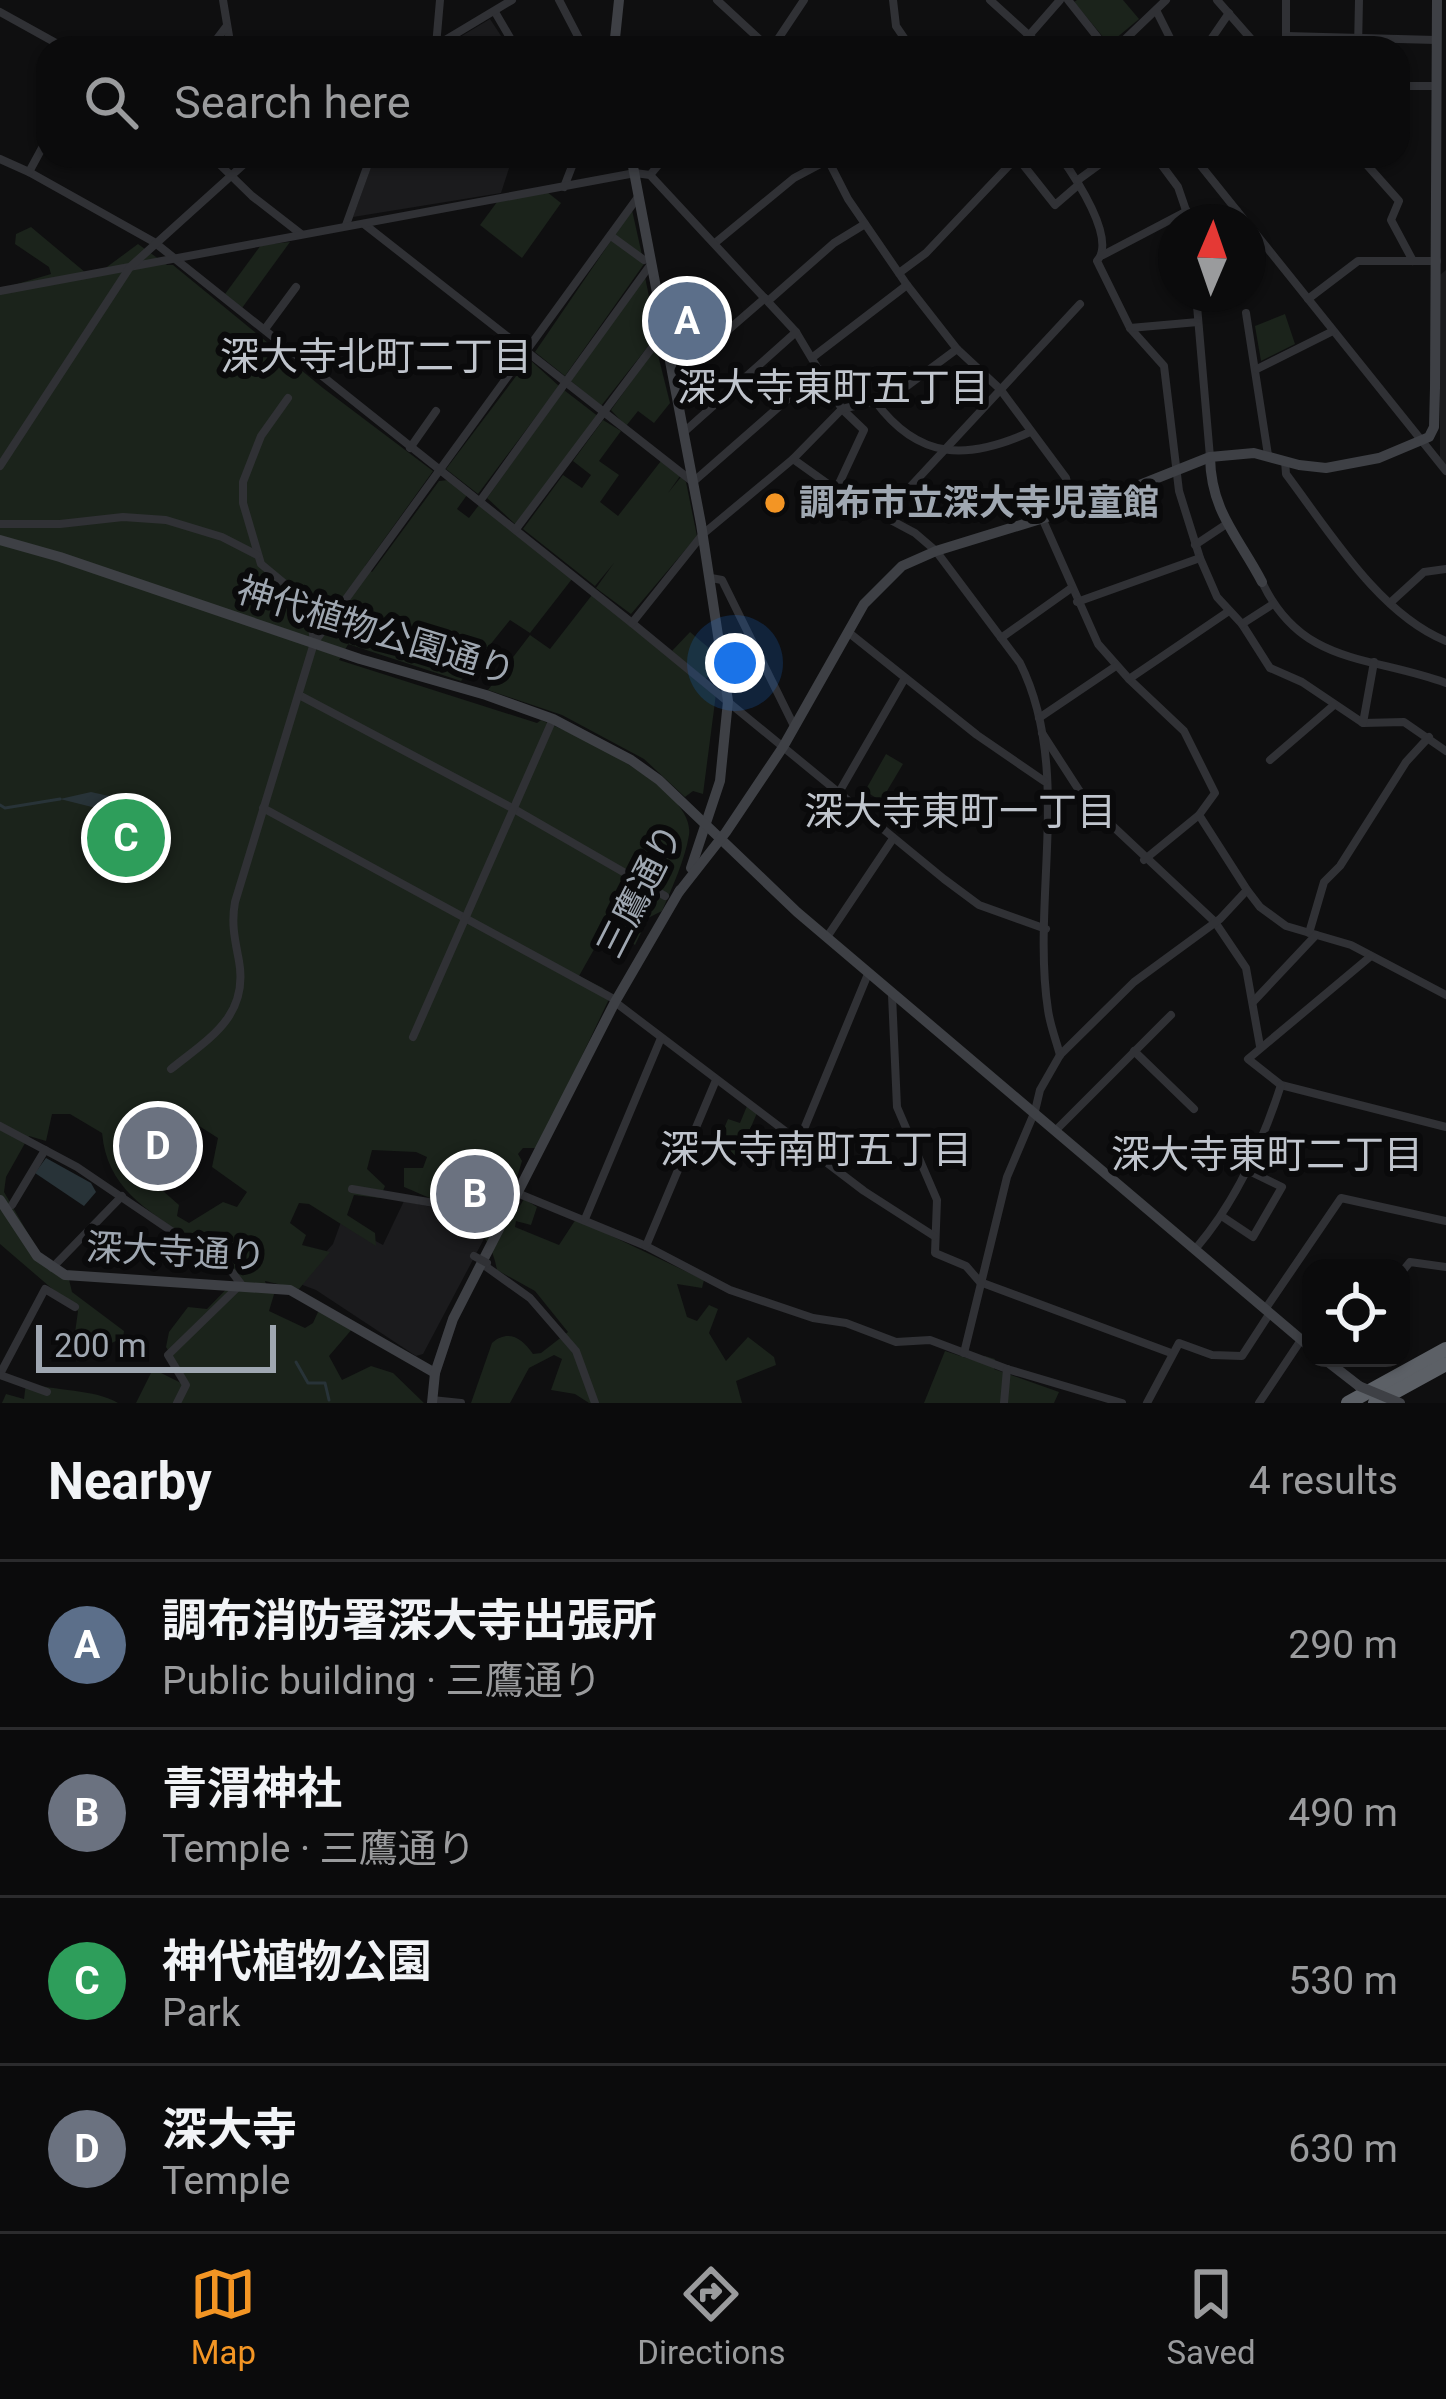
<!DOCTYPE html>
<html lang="en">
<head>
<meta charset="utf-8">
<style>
  :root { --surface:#0b0b0c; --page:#141415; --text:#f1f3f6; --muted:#9a9b9d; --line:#2b2b2d; --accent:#f39524 }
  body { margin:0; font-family:Roboto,"Noto Sans JP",sans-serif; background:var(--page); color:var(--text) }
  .controls { position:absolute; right:36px; bottom:36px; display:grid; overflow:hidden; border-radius:24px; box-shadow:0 3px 9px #0004 }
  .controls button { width:108px; height:108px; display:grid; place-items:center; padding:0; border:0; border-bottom:3px solid var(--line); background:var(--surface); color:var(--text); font:60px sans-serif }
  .compass { position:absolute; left:1158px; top:204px; width:108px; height:108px; border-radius:50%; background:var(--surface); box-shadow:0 3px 9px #0004; rotate:2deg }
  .scale { position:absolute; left:36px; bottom:30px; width:240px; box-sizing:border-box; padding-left:12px; border:6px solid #9fa7b1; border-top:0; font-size:33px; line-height:42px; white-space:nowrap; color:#9fa7b1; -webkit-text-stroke:9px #0a0a0b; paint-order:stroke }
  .you { position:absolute; left:735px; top:663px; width:42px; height:42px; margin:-30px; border:9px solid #fff; border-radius:50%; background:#1a73e8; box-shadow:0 0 0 18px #1a73e833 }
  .badge { display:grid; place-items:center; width:78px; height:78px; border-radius:50%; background:var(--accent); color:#fff; font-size:39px; font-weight:700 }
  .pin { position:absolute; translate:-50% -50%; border:6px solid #fff; box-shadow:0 3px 12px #0006 }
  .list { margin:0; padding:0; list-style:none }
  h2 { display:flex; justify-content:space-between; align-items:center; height:156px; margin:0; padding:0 48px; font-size:51px }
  h2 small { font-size:39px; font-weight:400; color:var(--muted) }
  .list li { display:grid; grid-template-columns:78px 1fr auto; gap:36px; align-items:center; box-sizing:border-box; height:168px; padding:0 48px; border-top:3px solid var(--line) }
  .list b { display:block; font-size:45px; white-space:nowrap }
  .list p { margin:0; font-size:39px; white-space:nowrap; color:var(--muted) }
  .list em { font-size:39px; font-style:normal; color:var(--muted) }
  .icon { flex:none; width:66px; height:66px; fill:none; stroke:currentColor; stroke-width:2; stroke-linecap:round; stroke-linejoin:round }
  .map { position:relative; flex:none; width:1446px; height:1403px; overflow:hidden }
  .search { position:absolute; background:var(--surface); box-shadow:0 3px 9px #0004; left:36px; right:36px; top:36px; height:132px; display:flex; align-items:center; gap:30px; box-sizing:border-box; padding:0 42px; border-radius:36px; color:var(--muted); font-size:45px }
  .sheet { height:828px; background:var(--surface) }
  nav { display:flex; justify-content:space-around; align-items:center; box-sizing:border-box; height:168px; border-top:3px solid var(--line); background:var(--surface); font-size:33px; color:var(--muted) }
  nav a { display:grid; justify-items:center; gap:6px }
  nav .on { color:var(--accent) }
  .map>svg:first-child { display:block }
  .built { fill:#1b1b1d }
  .green { fill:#1b231b; fill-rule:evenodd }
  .water { fill:#283338 }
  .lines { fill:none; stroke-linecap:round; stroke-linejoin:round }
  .stream { stroke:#283338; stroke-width:3 }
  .street { stroke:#303135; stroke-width:8 }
  .secondary { stroke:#3e4045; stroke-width:10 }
  .highway { stroke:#5c6066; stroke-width:14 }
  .street-bridge { stroke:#303135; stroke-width:8 }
  .secondary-bridge { stroke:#3e4045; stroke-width:10 }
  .poi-dot { fill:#f39524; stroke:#0a0a0b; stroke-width:4.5 }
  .labels { text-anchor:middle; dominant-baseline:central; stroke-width:12; stroke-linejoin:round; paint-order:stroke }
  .poi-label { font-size:36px; font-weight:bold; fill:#9fa7b1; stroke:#0a0a0b; text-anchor:start }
  .street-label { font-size:36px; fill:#9fa7b1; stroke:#0a0a0b }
  .neighbourhood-label { font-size:39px; fill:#c0c5cd; stroke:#0a0a0b }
</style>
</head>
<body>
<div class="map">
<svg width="1446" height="1403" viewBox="0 0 1446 1403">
  <rect width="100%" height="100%" fill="#0f0f10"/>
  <g class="built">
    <polygon points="490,19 509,48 440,48 450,43"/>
    <polygon points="375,156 406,157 513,156 501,193 353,217"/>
    <polygon points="1446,270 1446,466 1440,458 1440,275"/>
    <polygon points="404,1201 441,1209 486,1235 423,1354 416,1356 316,1290 292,1281 319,1260 333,1244 341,1222 383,1245"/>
  </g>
  <g class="green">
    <polygon points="1077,0 1123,0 1139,19 1109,44 1074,2"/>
    <polygon points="547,192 561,203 522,258 480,225 497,202"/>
    <polygon points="632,210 644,264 565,376 535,352"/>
    <path d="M31,227L92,278L138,244L167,265H173L323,388L433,471L365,566L372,572L439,481L448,480L467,495L457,509L469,518L479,505L572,579L530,633L510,620L461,681L348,644L353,636L339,660L537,723L541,720C576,735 696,789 689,835C685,859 673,886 662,911L648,918L635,945L606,928L579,976L603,988L610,997L538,1148H523L518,1154L522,1161L509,1204L518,1209L524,1199L537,1207L531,1225L516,1221L515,1227L559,1245L576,1219L704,1280L702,1288L677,1284L687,1317L697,1321L709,1305L718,1309L709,1333L726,1361L748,1337L774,1357L776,1365L736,1381L742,1403H589L575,1394L551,1390L562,1359L554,1355L529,1368L510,1403H471L492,1343C508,1329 522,1338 533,1354L541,1353L568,1332L535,1291L497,1270C489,1220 446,1205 404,1187V1168H423L427,1157L416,1152L372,1150L367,1169L385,1186L380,1198L354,1195L347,1215L375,1233L376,1246L309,1204L299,1203L290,1223L306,1235L302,1245L330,1252L299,1289L265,1281L268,1290L275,1291L269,1311L305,1328L313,1323L318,1312H328L353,1328L329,1356L342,1380L371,1366L393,1373L424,1403H179L188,1382L166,1347L169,1332L188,1307L207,1309L239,1276L214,1251L215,1241L204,1232L188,1238C146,1209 107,1188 102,1133L70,1114H52L46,1141L29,1136L6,1177L4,1192L40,1254L67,1271L72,1292L124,1331L123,1338L93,1351L75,1333L78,1311L0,1244V289L51,274L49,267L15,244L16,234ZM170,1112H177L218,1138L212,1167L247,1192L237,1207L223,1202L189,1223L177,1216L179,1205L130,1162L124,1150L125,1141L154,1131Z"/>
    <polygon points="290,242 242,308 225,294 261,245"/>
    <polygon points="645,277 657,335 601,406 571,381"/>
    <polygon points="1285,314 1295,344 1261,361 1255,326"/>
    <polygon points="656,347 670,403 654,423 638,411 626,426 611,410"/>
    <polygon points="529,359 559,386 478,494 446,469"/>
    <polygon points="564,390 599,417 515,524 487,498"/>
    <polygon points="603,420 621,431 599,461 619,475 600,502 618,516 661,461 680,476 668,493 681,477 686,482 697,536 631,614 596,588 614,563 595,586 523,529 563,475 582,488 591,475 573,461"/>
    <polygon points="592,595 716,694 703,794 693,791 685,797 644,759 562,715 488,690 530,635 550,649"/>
    <polygon points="690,632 709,648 711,675 705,679 672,651"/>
    <polygon points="886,754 903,764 881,801 865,791"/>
    <polygon points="747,1106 757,1113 738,1157 716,1148 728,1119 740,1123"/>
    <polygon points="945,1351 979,1362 985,1356 995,1359 994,1369 1059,1392 1054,1403 924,1403"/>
    <polygon points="153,1369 183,1384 174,1403 136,1403"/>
    <path d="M26,1383C55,1391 95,1389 118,1403H2L6,1394L24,1399Z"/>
  </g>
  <g class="water">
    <polygon points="91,792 109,796 123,820 118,828 136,839 120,841 96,808 60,799"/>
    <polygon points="46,1158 91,1183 96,1192 84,1206 35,1173"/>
  </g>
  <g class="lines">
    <g class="stream">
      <polyline points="0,805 5,808 60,799"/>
      <polyline points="296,1362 308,1383 325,1383 329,1400"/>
    </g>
    <g class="street">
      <polyline points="223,0 231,48"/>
      <polyline points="559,0 584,48"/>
      <polyline points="717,0 769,48"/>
      <polyline points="893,0 896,26 911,48"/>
      <polyline points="990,0 1043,48"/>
      <polyline points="1068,0 1106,48"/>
      <polyline points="1217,0 1259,48"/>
      <polyline points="0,12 65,48"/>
      <polyline points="495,12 516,48"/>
      <polyline points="1157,12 1175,48"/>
      <polyline points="1286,36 1436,40"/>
      <polyline points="436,46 440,0"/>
      <polyline points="210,48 226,27"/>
      <polyline points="432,48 512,0"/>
      <polyline points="666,48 668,46"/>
      <polyline points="772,48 804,0"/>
      <polyline points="1018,48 1060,0"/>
      <polyline points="1116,48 1166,0"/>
      <polyline points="1205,48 1229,13"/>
      <polyline points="1286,48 1286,0"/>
      <polyline points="1358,48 1359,0"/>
      <polyline points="1398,86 1436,86"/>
      <polyline points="48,137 29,172 154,242 632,623 944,879 979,905 1046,929"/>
      <polyline points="211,156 252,196 301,234"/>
      <polyline points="826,156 848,199 907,285 957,349 1000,389 1066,478 1073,509"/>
      <path d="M1060,156C1075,177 1117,239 1097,261L1130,328L1164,366L1179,491L1200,558L1217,597L1242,624L1270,668L1302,682L1363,723L1404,722L1446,751"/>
      <polyline points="1155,156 1178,187 1190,222"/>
      <polyline points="1193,156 1246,222"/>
      <polyline points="1359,156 1399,201 1391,220 1413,261"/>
      <polyline points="1017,157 1055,205 1077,186"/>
      <polyline points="0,159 29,172"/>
      <polyline points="650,175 666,156"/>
      <polyline points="1078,180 1111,156"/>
      <polyline points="564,187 576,156"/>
      <polyline points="1188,214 1237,211"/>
      <polyline points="364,224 693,482 821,370"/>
      <polyline points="1248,224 1446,471"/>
      <polyline points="346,225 371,156"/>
      <polyline points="611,236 644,260"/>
      <polyline points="715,243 794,178 828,160"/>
      <polyline points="1103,255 1187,211"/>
      <polyline points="899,273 926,253 1018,156"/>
      <polyline points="0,291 635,173 650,175 796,332 842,409 864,430 836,490"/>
      <polyline points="1196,294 1210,457"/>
      <polyline points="1308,299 1358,261 1437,261"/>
      <polyline points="768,301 834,243 865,224"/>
      <polyline points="1246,313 1268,455"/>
      <polyline points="1130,328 1198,322"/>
      <polyline points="265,329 296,287"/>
      <polyline points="813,357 907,285"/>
      <polyline points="1257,369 1333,331"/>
      <polyline points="674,377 765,298"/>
      <polyline points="288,398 261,436 243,482 243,503 261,564 308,603 314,641"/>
      <path d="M875,401C919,461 968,460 1030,432"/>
      <polyline points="684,432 796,332"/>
      <polyline points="410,448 436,411"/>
      <path d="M793,459L842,494L915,533L936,551L1020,663C1073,769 1031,898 1048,1010C1050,1025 1056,1040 1060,1055"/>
      <path d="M1285,461L1286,474C1329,531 1379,614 1446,641"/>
      <polyline points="0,466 130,267 253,156"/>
      <polyline points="480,501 651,264"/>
      <polyline points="885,514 1080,304"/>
      <polyline points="1042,518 1098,644 1129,679 1184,731 1215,793 1199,815 1144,860"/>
      <polyline points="0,524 60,524 123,517 166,520 222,537 257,555"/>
      <polyline points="516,529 663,333"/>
      <polyline points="1195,545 1225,525"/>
      <polyline points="711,578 722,580 794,726"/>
      <path d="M1262,582C1302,666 1369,655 1446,683"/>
      <polyline points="1077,602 1200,558"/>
      <polyline points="1390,603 1424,572 1446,569"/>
      <polyline points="632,623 703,534 793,459 842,409 875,401 907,386 957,349"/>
      <polyline points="1242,624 1273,604"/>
      <polyline points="848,632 977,735 1044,781"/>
      <polyline points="1001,638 1070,589"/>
      <polyline points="1129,679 1229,611"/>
      <polyline points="299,695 514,809 665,896"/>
      <polyline points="1039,718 1116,666"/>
      <polyline points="1363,723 1374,662"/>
      <polyline points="1042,733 1086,801 1215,922 1246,968 1260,1046"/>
      <polyline points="1270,760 1334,705"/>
      <polyline points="838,794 905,678"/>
      <polyline points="263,808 612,998"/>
      <polyline points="1199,815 1247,890 1260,907 1286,926 1351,945 1446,995"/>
      <polyline points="1309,933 1324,882 1340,866 1406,762 1429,737"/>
      <polyline points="827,937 892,840"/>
      <polyline points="1371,956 1248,1059 1281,1085 1446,1127"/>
      <polyline points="892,995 897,1107 937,1200 935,1253 966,1266 980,1282 1171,1353"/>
      <polyline points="615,1002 864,1191 934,1236"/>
      <polyline points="1253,1002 1316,935"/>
      <polyline points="413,1037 553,719"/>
      <polyline points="1134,1051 1194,1109"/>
      <path d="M171,1069C208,1039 249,1017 239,961C235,940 231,924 235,902L314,643L638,197"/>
      <polyline points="0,1126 77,1167 232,1272 241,1284 168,1355 186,1385 177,1403"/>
      <polyline points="1057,1129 1171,1015"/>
      <polyline points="799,1141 868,974"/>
      <polyline points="352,1189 440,1204 494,1236"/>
      <polyline points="517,1193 646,1246 730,1290 813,1318 846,1323 896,1342 930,1340 1007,1369 1122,1403"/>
      <polyline points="465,1194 502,1210"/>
      <polyline points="12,1205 45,1150"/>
      <polyline points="1223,1217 1253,1237 1282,1187 1247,1170"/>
      <polyline points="585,1219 661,1038"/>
      <polyline points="646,1246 716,1080"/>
      <path d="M1197,1247C1237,1200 1262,1144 1281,1085"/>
      <polyline points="481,1263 530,1298 576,1351 595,1403"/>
      <polyline points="52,1268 122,1196"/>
      <polyline points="1401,1273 1410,1262 1446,1267"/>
      <polyline points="1266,1308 1341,1198 1446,1221"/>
      <polyline points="964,1353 1007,1177 1035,1111 1040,1090 1060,1055 1134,982 1220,919 1247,890"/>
      <polyline points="0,1374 45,1289 75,1307"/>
      <polyline points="0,1375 47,1392"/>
      <polyline points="432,1400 461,1403"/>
      <polyline points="1004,1403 1007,1369"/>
      <polyline points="1147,1403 1179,1343 1212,1355 1242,1356 1270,1313"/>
      <polyline points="1259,1403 1301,1340"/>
    </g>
    <g class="secondary">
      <polyline points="614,48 619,0"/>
      <polyline points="631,156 701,524 728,701 720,781 691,868"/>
      <path d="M1210,457C1211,512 1238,536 1262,582"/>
      <polyline points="0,540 60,557 360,659 486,695 553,719 631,760 659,780 797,912 1311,1348"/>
      <polyline points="679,892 726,832 783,747 864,604 902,566 936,551 1102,500 1210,457 1254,453 1299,465 1326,468 1379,458 1429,437 1434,427 1435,388 1437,0"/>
      <polyline points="0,1200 37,1256 65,1275 290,1290 435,1373"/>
      <polyline points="1323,1358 1359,1386"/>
      <polyline points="432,1403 435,1373 453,1319 615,1002 680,890"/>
    </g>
    <g class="highway">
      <polyline points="1348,1403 1446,1349"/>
      <polyline points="1375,1403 1446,1364"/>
    </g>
    <polyline class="street-bridge" points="474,1256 487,1263"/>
    <polyline class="secondary-bridge" points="1359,1386 1400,1403"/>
  </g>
  <circle class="poi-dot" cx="775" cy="503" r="12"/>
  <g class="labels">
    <g class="poi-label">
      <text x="799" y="503">調布市立深大寺児童館</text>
    </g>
    <g class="street-label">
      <text transform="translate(376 631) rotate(17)">神代植物公園通り</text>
      <text transform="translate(640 891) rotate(-63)">三鷹通り</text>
      <text transform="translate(176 1252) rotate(3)">深大寺通り</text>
    </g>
    <g class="neighbourhood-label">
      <text x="376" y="357">深大寺北町二丁目</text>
      <text x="833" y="388">深大寺東町五丁目</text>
      <text x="960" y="812">深大寺東町一丁目</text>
      <text x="816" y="1150">深大寺南町五丁目</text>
      <text x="1267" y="1155">深大寺東町二丁目</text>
    </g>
  </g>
</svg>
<div class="controls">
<button><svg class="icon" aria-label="locate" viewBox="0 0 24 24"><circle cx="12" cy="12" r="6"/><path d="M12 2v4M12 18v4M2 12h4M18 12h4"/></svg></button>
</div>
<svg class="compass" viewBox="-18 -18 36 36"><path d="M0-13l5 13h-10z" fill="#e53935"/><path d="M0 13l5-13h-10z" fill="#9a9b9d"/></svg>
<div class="scale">200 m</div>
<div class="you"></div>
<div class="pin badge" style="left:687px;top:321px;background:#5c6f8a">A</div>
<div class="pin badge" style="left:475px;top:1194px;background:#6b7280">B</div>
<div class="pin badge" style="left:126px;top:838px;background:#2e9e5b">C</div>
<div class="pin badge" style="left:158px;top:1146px;background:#6b7280">D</div>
<div class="search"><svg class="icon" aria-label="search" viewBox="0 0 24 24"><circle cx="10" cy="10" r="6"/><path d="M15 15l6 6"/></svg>Search here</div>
</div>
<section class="sheet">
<h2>Nearby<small>4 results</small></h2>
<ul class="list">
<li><span class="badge" style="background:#5c6f8a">A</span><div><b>調布消防署深大寺出張所</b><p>Public building · 三鷹通り</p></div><em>290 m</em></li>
<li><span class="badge" style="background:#6b7280">B</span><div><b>青渭神社</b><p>Temple · 三鷹通り</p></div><em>490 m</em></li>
<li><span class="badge" style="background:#2e9e5b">C</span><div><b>神代植物公園</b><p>Park</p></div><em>530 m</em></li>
<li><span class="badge" style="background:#6b7280">D</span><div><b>深大寺</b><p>Temple</p></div><em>630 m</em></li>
</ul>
</section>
<nav>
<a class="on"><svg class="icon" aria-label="map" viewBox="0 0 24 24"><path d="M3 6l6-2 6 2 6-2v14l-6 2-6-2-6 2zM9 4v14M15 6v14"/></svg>Map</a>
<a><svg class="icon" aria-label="directions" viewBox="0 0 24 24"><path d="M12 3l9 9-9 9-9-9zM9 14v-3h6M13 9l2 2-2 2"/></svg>Directions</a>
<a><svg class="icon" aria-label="saved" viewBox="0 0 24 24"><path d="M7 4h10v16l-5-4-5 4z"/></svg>Saved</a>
</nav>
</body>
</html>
